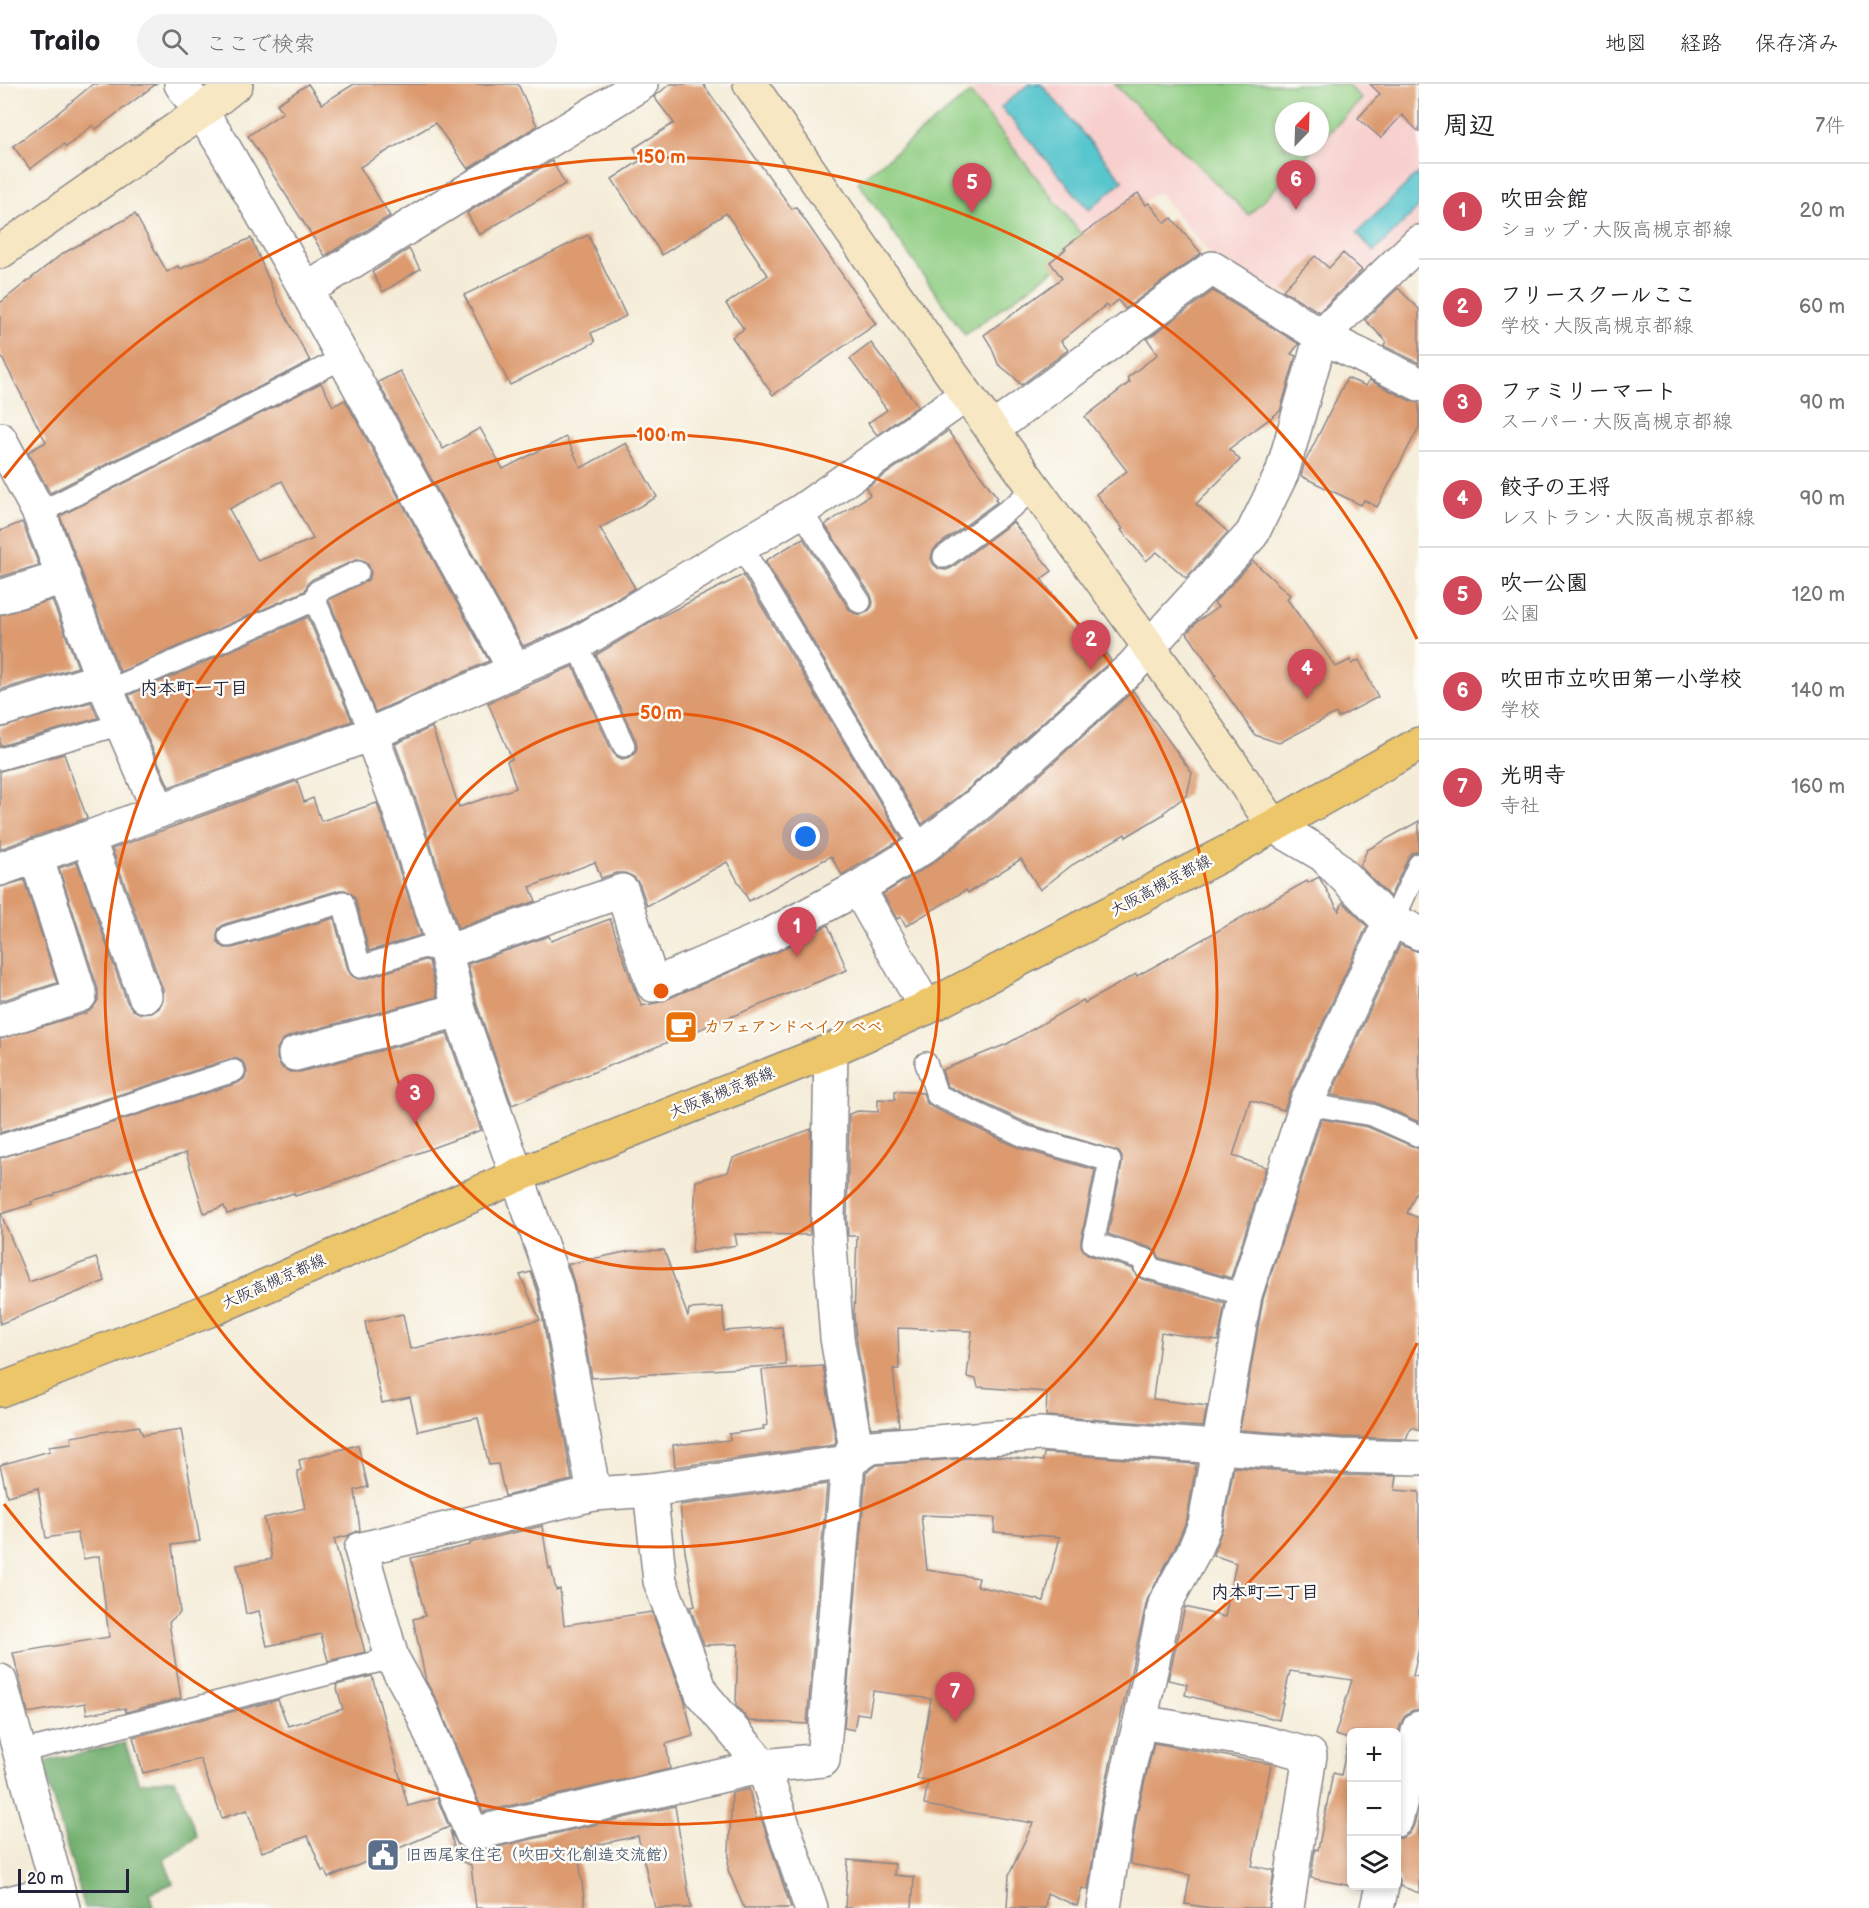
<!DOCTYPE html>
<html lang="ja">
<head>
<meta charset="utf-8">
<style>
  :root { --surface:#fff; --page:#f2f2f2; --text:#202124; --muted:#757577; --line:#e0e0e0; --accent:#d1495b }
  body { margin:0; font-family:"Balsamiq Sans","Klee One",sans-serif; background:var(--page); color:var(--text) }
  .controls { position:absolute; right:18px; bottom:18px; display:grid; overflow:hidden; border-radius:9px; box-shadow:0 3px 9px #0003 }
  .controls button { width:54px; height:54px; display:grid; place-items:center; padding:0; border:0; border-bottom:2px solid var(--line); background:var(--surface); color:var(--text); font:30px sans-serif }
  .compass { position:absolute; left:1275px; top:18px; width:54px; height:54px; border-radius:50%; background:var(--surface); box-shadow:0 3px 9px #0003; rotate:23deg }
  .scale { position:absolute; left:18px; bottom:15px; width:111px; box-sizing:border-box; padding-left:6px; border:3px solid #22223b; border-top:0; font-size:16px; line-height:21px; white-space:nowrap; color:#22223b; -webkit-text-stroke:4px #fdfcf7; paint-order:stroke }
  .you { position:absolute; left:806px; top:753px; width:21px; height:21px; margin:-15px; border:4px solid #fff; border-radius:50%; background:#1a73e8; box-shadow:0 0 0 9px #1a73e833 }
  .badge { display:grid; place-items:center; width:39px; height:39px; border-radius:50%; background:var(--accent); color:#fff; font-size:20px; font-weight:700 }
  .pin { position:absolute; translate:-50% -50px; filter:drop-shadow(0 2px 3px #0008) }
  .pin::after { content:''; position:absolute; top:32px; width:21px; height:18px; background:inherit; clip-path:polygon(0 0,100% 0,50% 100%) }
  .list { margin:0; padding:0; list-style:none }
  h2 { display:flex; justify-content:space-between; align-items:center; height:78px; margin:0; padding:0 24px; font-size:26px }
  h2 small { font-size:20px; font-weight:400; color:var(--muted) }
  .list li { display:grid; grid-template-columns:39px 1fr auto; gap:18px; align-items:center; box-sizing:border-box; height:96px; padding:0 24px; border-top:2px solid var(--line) }
  .list b { display:block; font-size:22px; white-space:nowrap }
  .list p { margin:0; font-size:20px; white-space:nowrap; color:var(--muted) }
  .list em { font-size:20px; font-style:normal; color:var(--muted) }
  .icon { flex:none; width:33px; height:33px; fill:none; stroke:currentColor; stroke-width:2; stroke-linecap:round; stroke-linejoin:round }
  .map { position:relative; flex:none; width:1419px; height:1824px; overflow:hidden }
  header { display:flex; align-items:center; gap:36px; box-sizing:border-box; height:84px; padding:0 30px; background:var(--surface); border-bottom:2px solid var(--line) }
  header strong { font-size:28px }
  nav { display:flex; gap:33px; margin-inline-start:auto; font-size:21px }
  .search { width:420px; height:54px; background:var(--page); display:flex; align-items:center; gap:15px; box-sizing:border-box; padding:0 21px; border-radius:33px; color:var(--muted); font-size:22px }
  main { display:flex }
  aside { flex:1; background:var(--surface) }
  .map>svg:first-child { display:block }
  .built { fill:#f7d0ce; fill-rule:evenodd }
  .green { fill:#8fcd82; stroke:#58785e; stroke-width:1.5 }
  .forest { fill:#73b070; stroke:#4a6956; stroke-width:1.5 }
  .water { fill:#59c6cd; stroke:#3e7484; stroke-width:1.5 }
  .building { fill:#dc9a6e; fill-rule:evenodd }
  .lines { fill:none; stroke-linecap:round; stroke-linejoin:round }
  .lane-casing { stroke:#8b878a; stroke-width:24 }
  .street-casing { stroke:#8b878a; stroke-width:36 }
  .secondary-casing { stroke:#8b878a; stroke-width:36 }
  .primary-casing { stroke:#8b878a; stroke-width:36 }
  .lane { stroke:#fff; stroke-width:21 }
  .street { stroke:#fff; stroke-width:33 }
  .secondary { stroke:#f7e8c3; stroke-width:33 }
  .primary { stroke:#ecc669; stroke-width:33 }
  .ring { fill:none; stroke:#e8590c; stroke-width:3 }
  .labels { text-anchor:middle; dominant-baseline:central; stroke-width:5; stroke-linejoin:round; paint-order:stroke }
  .street-label { font-size:16px; fill:#22223b; stroke:#fdfcf7 }
  .food-label { font-size:16px; font-weight:bold; fill:#c56008; stroke:#fdfcf7; text-anchor:start }
  .service-label { font-size:16px; font-weight:bold; fill:#4e5e75; stroke:#fdfcf7; text-anchor:start }
  .neighbourhood-label { font-size:18px; font-weight:bold; fill:#22223b; stroke:#fdfcf7 }
  .centre { fill:#e8590c; stroke:#fdfcf7; stroke-width:3 }
  .ring-label { font-size:18px; text-anchor:middle; font-weight:bold; fill:#e8590c; stroke:#fdfcf7; stroke-width:5; stroke-linejoin:round; paint-order:stroke }
</style>
</head>
<body>
<header>
<strong>Trailo</strong>
<div class="search"><svg class="icon" aria-label="search" viewBox="0 0 24 24"><circle cx="10" cy="10" r="6"/><path d="M15 15l6 6"/></svg>ここで検索</div>
<nav><a>地図</a><a>経路</a><a>保存済み</a></nav>
</header>
<main>
<div class="map">
<svg width="1419" height="1824" viewBox="0 0 1419 1824">
  <rect width="100%" height="100%" fill="#fdfcf7"/>
  <filter id="ink" filterUnits="userSpaceOnUse"><feTurbulence type="fractalNoise" baseFrequency=".0167" numOctaves="2"/><feDisplacementMap in="SourceGraphic" scale="12" xChannelSelector="R" yChannelSelector="G"/><feConvolveMatrix kernelMatrix="1 2 1 2 8 2 1 2 1" color-interpolation-filters="sRGB"/></filter>
  <filter id="wash" filterUnits="userSpaceOnUse"><feTurbulence type="fractalNoise" baseFrequency=".008" numOctaves="4" result="noise"/><feDisplacementMap in="SourceGraphic" scale="24" xChannelSelector="R" yChannelSelector="G"/><feGaussianBlur stdDeviation="1.35" result="paint"/><feColorMatrix in="noise" values="0 0 0 0 0 0 0 0 0 0 0 0 0 0 0 0 0 1.4 0 .05"/><feComposite in="paint" operator="in"/></filter>
  <g filter="url(#wash)">
    <rect width="100%" height="100%" fill="#f4ecd8"/>
    <path class="built" d="M981,0H1419V144L1325,236L1213,174L1158,108L1089,160L970,9ZM1284,27H1320V63H1284Z"/>
    <g class="green">
      <polygon points="1114,0 1347,0 1362,15 1320,58 1320,27 1284,27 1284,63 1315,63 1249,131"/>
      <polygon points="970,9 1089,160 965,251 858,98"/>
    </g>
    <polygon class="forest" points="125,1659 139,1699 175,1695 197,1752 180,1766 164,1775 173,1799 150,1809 153,1824 85,1824 42,1678"/>
    <g class="water">
      <polygon points="1029,0 1041,0 1123,97 1089,126 1001,23"/>
      <polygon points="1417,90 1419,92 1419,123 1374,168 1357,149"/>
    </g>
    <g id="blocks">
      <g class="building">
        <polygon points="93,0 156,0 96,45 93,41 66,63 64,60 30,85 13,62 53,33"/>
        <polygon points="308,0 322,20 354,0 518,0 537,42 468,85 435,39 360,83 390,132 325,172 248,52 283,28 277,20"/>
        <polygon points="670,0 703,0 792,125 796,123 876,240 773,311 732,253 744,245 726,220 768,191 726,129 662,171 612,95 641,76 634,64 674,39 654,13"/>
        <polygon points="1370,0 1419,0 1419,48 1402,31 1381,54 1358,34 1380,10"/>
        <polygon points="552,77 565,100 479,151 467,129"/>
        <polygon points="1138,109 1146,121 1149,119 1165,139 1172,134 1201,169 1125,225 1118,216 1109,224 1106,221 1061,257 1068,266 1021,301 1013,292 998,280 991,262 984,251 1062,194 1050,178 1066,165 1064,164"/>
        <polygon points="135,130 167,188 178,182 180,185 251,154 279,220 310,277 50,409 28,368 46,358 0,270 0,219 62,170"/>
        <polygon points="588,151 626,232 591,249 595,258 510,301 464,211"/>
        <polygon points="409,165 420,185 383,208 372,188"/>
        <polygon points="1343,169 1362,186 1319,228 1283,206 1315,172 1329,184"/>
        <polygon points="1398,204 1419,225 1419,279 1384,262 1386,257 1365,236"/>
        <polygon points="1213,207 1299,260 1291,270 1296,272 1280,327 1229,365 1240,376 1196,420 1228,448 1186,494 1157,468 1146,477 1121,446 1123,445 1096,410 1127,387 1085,333 1130,298 1127,294 1158,270 1147,255"/>
        <polygon points="871,259 918,322 877,351 868,339 887,326 850,275"/>
        <polygon points="400,287 443,365 480,344 503,385 566,353 581,384 626,359 657,413 600,444 635,504 569,543 523,562 378,298"/>
        <polygon points="1347,294 1366,302 1369,296 1411,317 1419,319 1419,343 1377,423 1364,416 1361,421 1301,392 1305,378"/>
        <path d="M321,299L333,322L345,316L489,577L375,628L329,516L368,496L371,490L369,482L365,477L358,475L313,495L308,499L305,507L120,588L60,432ZM282,397L313,455L258,477L229,425Z"/>
        <polygon points="948,347 997,413 995,415 997,418 936,463 933,467 931,474 933,480 939,485 946,486 951,484 1013,438 1052,487 1041,495 1097,568 1102,564 1111,577 968,705 922,740 765,477 803,454 849,525 854,529 860,531 867,528 872,523 873,518 871,511 825,441 870,411 866,404"/>
        <polygon points="22,438 39,481 0,493 0,447"/>
        <polygon points="1253,477 1290,511 1287,515 1336,583 1350,576 1352,580 1359,576 1378,613 1338,634 1336,629 1279,659 1255,651 1214,592 1216,591 1187,549 1198,537 1218,523 1214,519"/>
        <polygon points="743,491 902,755 842,791 831,772 749,817 727,778 647,822 640,801 634,793 625,789 616,789 601,794 595,778 530,803 536,817 458,844 417,719 395,660 432,643 459,723 516,704 507,677 512,675 488,619 573,582 612,667 616,672 622,675 630,673 634,670 637,664 636,657 596,571 654,536"/>
        <polygon points="52,516 78,583 0,606 0,531"/>
        <polygon points="308,533 352,637 169,703 129,611"/>
        <polygon points="1133,607 1192,689 1187,711 1163,729 1164,730 1126,753 1125,750 1072,781 1040,806 1021,775 968,809 966,806 906,842 901,833 897,835 883,810 933,779 992,734"/>
        <polygon points="91,618 98,634 0,662 0,644"/>
        <polygon points="64,670 87,734 0,765 0,687"/>
        <polygon points="297,697 304,718 313,714 321,737 377,719 421,851 369,867 355,814 351,809 345,806 340,806 225,840 219,844 217,850 217,856 220,861 225,864 233,864 334,834 348,886 352,892 358,895 364,895 425,876 429,877 437,913 290,952 282,956 277,965 277,975 282,984 290,988 300,988 447,949 481,1046 328,1102 295,1112 294,1109 227,1130 224,1122 204,1129 186,1069 55,1109 55,1111 31,1118 32,1120 1,1130 29,1198 96,1174 105,1197 0,1240 0,1074 238,999 244,995 247,989 246,983 242,977 236,974 230,975 0,1049 0,955 86,929 93,924 98,916 98,905 59,784 77,778 127,918 133,926 141,930 152,929 159,924 163,916 163,906 112,765"/>
        <polygon points="1419,737 1419,767 1412,769 1408,774 1390,813 1360,782 1367,766"/>
        <polygon points="1319,793 1339,827 1343,818 1367,842 1289,1012 1284,1026 1250,1016 1233,1072 1266,1083 1231,1194 1159,1174 1157,1168 1151,1164 1108,1150 1122,1080 1122,1073 1119,1068 1029,1040 947,1002 942,986 1007,960 1083,916 1085,919 1136,890 1137,892 1307,797 1308,799"/>
        <polygon points="24,796 57,899 0,917 0,803"/>
        <polygon points="610,835 635,907 642,922 660,918 777,868 828,841 847,886 512,1021 477,921 468,880 549,852 551,857"/>
        <polygon points="1400,861 1419,868 1419,1038 1374,1018 1331,1011"/>
        <polygon points="895,1007 923,1009 927,1019 932,1023 1019,1064 1095,1086 1081,1156 1081,1162 1084,1167 1089,1171 1133,1185 1136,1191 1142,1195 1225,1219 1218,1257 1161,1248 1153,1315 1207,1322 1203,1343 1046,1332 1047,1308 978,1303 976,1295 967,1293 972,1247 898,1244 899,1285 893,1285 899,1342 871,1344 856,1252 854,1233 857,1152 848,1152 847,1135 849,1030 858,1027 878,1028 878,1015 895,1016"/>
        <polygon points="1321,1035 1368,1043 1419,1065 1419,1102 1407,1129 1419,1134 1419,1346 1411,1343 1406,1355 1341,1353 1240,1346 1263,1215"/>
        <polygon points="811,1045 810,1151 735,1150 737,1161 692,1169 696,1097 728,1088 733,1074"/>
        <polygon points="664,1166 688,1233 689,1225 723,1223 724,1247 782,1243 786,1281 592,1294 574,1199 568,1180 630,1167"/>
        <polygon points="531,1188 538,1208 572,1396 505,1412 498,1380 489,1381 478,1334 418,1347 410,1313 382,1319 365,1238 403,1230 410,1265 540,1236 520,1191"/>
        <polygon points="823,1282 836,1357 834,1361 675,1383 673,1361 730,1356 729,1350 764,1345 763,1342 768,1341 762,1286"/>
        <polygon points="139,1342 143,1351 181,1345 200,1457 172,1461 180,1529 169,1538 181,1614 126,1628 125,1624 87,1630 85,1619 28,1629 13,1569 109,1553 99,1472 84,1475 77,1449 46,1454 38,1404 7,1412 0,1381 50,1367 49,1362 72,1359 71,1353"/>
        <polygon points="358,1361 368,1403 355,1406 360,1446 347,1452 334,1455 365,1568 328,1577 321,1550 267,1562 259,1527 246,1530 237,1481 272,1475 264,1434 305,1424 297,1387 301,1386 299,1376"/>
        <path d="M1044,1369L1196,1380L1187,1435L1177,1459L1147,1516L1101,1721L1088,1806L1082,1804L1077,1822L1047,1809L1045,1824H1007L1009,1791L1033,1739L924,1721L928,1696L917,1695L931,1615L873,1607L869,1631L857,1629L854,1646L844,1644L866,1389L877,1381L994,1372L1043,1377ZM921,1431L995,1434L994,1448L1060,1453L1044,1517L977,1502L979,1494L927,1486Z"/>
        <polygon points="1234,1383 1339,1391 1397,1392 1395,1406 1419,1408 1419,1564 1413,1592 1419,1593 1419,1626 1413,1626 1405,1631 1401,1639 1396,1657 1396,1648 1352,1648 1352,1802 1361,1802 1361,1804 1311,1794 1315,1765 1318,1766 1333,1689 1341,1691 1349,1655 1335,1651 1352,1596 1290,1587 1279,1636 1185,1611 1187,1600 1168,1596 1185,1523 1225,1533 1236,1479 1213,1471 1223,1443"/>
        <polygon points="827,1400 807,1640 749,1637 736,1621 738,1560 704,1561 690,1523 695,1522 685,1467 680,1421"/>
        <polygon points="542,1442 549,1485 551,1484 556,1506 560,1505 564,1541 652,1528 685,1618 693,1652 666,1660 670,1685 483,1728 438,1619 426,1597 413,1535 425,1532 411,1474 470,1461 470,1459"/>
        <polygon points="372,1592 408,1722 437,1714 449,1743 328,1794 325,1786 322,1787 308,1752 262,1768 247,1726 222,1734 200,1675 143,1689 133,1653 278,1616 288,1642 343,1625 336,1601"/>
        <polygon points="1154,1659 1271,1680 1252,1782 1274,1786 1269,1824 1211,1824 1185,1820 1190,1791 1130,1780 1137,1729"/>
        <polygon points="749,1705 756,1735 761,1734 791,1824 744,1824 728,1786 732,1709"/>
        <polygon points="1419,1721 1419,1809 1400,1802 1400,1796 1396,1791 1396,1754 1402,1754 1410,1749 1414,1741"/>
        <polygon points="675,1722 691,1824 655,1824 638,1752 578,1765 585,1824 476,1824 471,1781 457,1776 450,1746 460,1765 468,1768 476,1768"/>
        <polygon points="848,1776 895,1780 894,1791 914,1793 912,1824 845,1824"/>
      </g>
    </g>
  </g>
  <g filter="url(#ink)">
    <use href="#blocks" fill-opacity="0" stroke="#8b878a" stroke-width="1.5"/>
    <g class="lines">
      <g class="lane-casing">
        <g id="lane">
          <polyline points="801,427 860,518"/>
          <polyline points="39,429 343,274"/>
          <polyline points="741,462 922,764"/>
          <polyline points="944,473 1016,420 1035,403"/>
          <polyline points="315,516 371,650"/>
          <polyline points="577,560 624,662"/>
          <polyline points="107,607 315,516 318,507 358,488"/>
          <polyline points="0,675 122,640"/>
          <polyline points="1393,837 1419,780"/>
          <polyline points="229,852 343,818 360,883 424,863 446,868"/>
          <polyline points="926,979 937,1011 1024,1052 1110,1077 1093,1159 1147,1176 1145,1183 1245,1211"/>
          <polyline points="1306,1020 1372,1031 1419,1052"/>
          <polyline points="0,1062 234,987"/>
          <polyline points="20,1668 392,1574"/>
        </g>
      </g>
      <g class="street-casing">
        <g id="street">
          <polyline points="181,0 219,55 306,206 515,586"/>
          <polyline points="306,206 641,0"/>
          <polyline points="993,345 1212,184 1321,252 1419,300"/>
          <polyline points="0,355 39,429 107,607 159,727"/>
          <polyline points="0,513 64,493"/>
          <polyline points="0,626 103,595"/>
          <polyline points="371,650 399,725 446,868 459,926 556,1203 594,1410 361,1465 392,1574 421,1626 472,1750 763,1682 823,1676 848,1378 855,1359 837,1254 828,1136 831,966"/>
          <polyline points="1274,742 1323,771 1382,831 1419,849"/>
          <polyline points="88,754 145,912"/>
          <polyline points="0,785 88,754 159,727 371,650 515,586 577,560 801,427 966,311"/>
          <polyline points="858,804 926,924"/>
          <polyline points="446,868 622,807 653,901 770,851 858,804 922,764 980,719 1132,583 1166,544 1252,450 1282,389 1321,252 1419,158"/>
          <polyline points="0,937 80,911 36,772"/>
          <polyline points="295,970 459,926"/>
          <polyline points="650,1406 660,1497 702,1610 763,1682 811,1824"/>
          <polyline points="594,1410 650,1406 848,1378 871,1363 1040,1350 1340,1372 1419,1374"/>
          <polyline points="0,1597 63,1824"/>
          <polyline points="1140,1638 1262,1658 1310,1671 1287,1824"/>
          <polyline points="1396,1736 1419,1644"/>
          <polyline points="0,1821 58,1807"/>
          <polyline points="1104,1824 1119,1725 1140,1638 1165,1520 1194,1467 1205,1440 1245,1211 1306,1020 1386,846 1393,837"/>
          <polyline points="1377,1824 1382,1802"/>
        </g>
      </g>
      <g class="secondary-casing">
        <g id="secondary">
          <path d="M750,0C822,104 892,209 967,311C1070,454 1175,595 1274,742"/>
          <polyline points="0,168 201,28 236,0"/>
        </g>
      </g>
      <g class="primary-casing">
        <polyline id="primary" points="0,1306 215,1224 517,1092 831,966 926,924 1231,766 1419,660"/>
      </g>
      <use href="#lane" class="lane"/>
      <use href="#street" class="street"/>
      <use href="#secondary" class="secondary"/>
      <use href="#primary" class="primary"/>
    </g>
  </g>
  <g class="ring">
    <circle cx="661" cy="907" r="278"/>
    <circle cx="661" cy="907" r="556"/>
    <path d="M1417 1259A834 834 0 0 1 4 1420M4 394A834 834 0 0 1 1417 555"/>
  </g>
  <defs>
    <g id="cafe-square" transform="scale(1.725)"><rect x="-9" y="-9" width="18" height="18" rx="4" fill="#e8710a" stroke="#fdfcf7"/><path d="M-5.5-4.5H6V0H3Q3 3.5 0 3.5H-2.5Q-5.5 3.5-5.5 0ZM3-3.2v2h1.7v-2ZM-6 4.5H4V6H-6Z" fill="#fff"/></g>
    <g id="civic-square" transform="scale(1.725)"><rect x="-9" y="-9" width="18" height="18" rx="4" fill="#5c6f8a" stroke="#fdfcf7"/><path d="M-.6-6.5H3V-4.5H.6V-3L4-1V1h2V6H-6V1h2V-1L-.6-3ZM-1.2 2.5V6h2.4V2.5Z" fill="#fff"/></g>
  </defs>
  <g fill-rule="evenodd">
    <use href="#cafe-square" x="681" y="943"/>
    <use href="#civic-square" x="383" y="1771"/>
  </g>
  <g class="labels">
    <g class="street-label">
      <text transform="translate(1161 802) rotate(-28)">大阪高槻京都線</text>
      <text transform="translate(722 1009) rotate(-22)">大阪高槻京都線</text>
      <text transform="translate(274 1198) rotate(-24)">大阪高槻京都線</text>
    </g>
    <g class="food-label">
      <text x="704" y="943">カフェアンドベイク ベベ</text>
    </g>
    <g class="service-label">
      <text x="406" y="1771">旧西尾家住宅（吹田文化創造交流館）</text>
    </g>
    <g class="neighbourhood-label">
      <text x="194" y="604">内本町一丁目</text>
      <text x="1265" y="1508">内本町二丁目</text>
    </g>
  </g>
  <circle cx="661" cy="907" r="9" class="centre"/>
  <g class="ring-label">
    <text x="661" y="79">150 m</text>
    <text x="661" y="357">100 m</text>
    <text x="661" y="635">50 m</text>
  </g>
</svg>
<div class="controls">
<button>+</button>
<button>−</button>
<button><svg class="icon" aria-label="layers" viewBox="0 0 24 24"><path d="M12 4l9 5-9 5-9-5zM3 14l9 5 9-5"/></svg></button>
</div>
<svg class="compass" viewBox="-18 -18 36 36"><path d="M0-13l5 13h-10z" fill="#e53935"/><path d="M0 13l5-13h-10z" fill="#757577"/></svg>
<div class="scale">20 m</div>
<div class="you"></div>
<div class="pin badge" style="left:797px;top:873px">1</div>
<div class="pin badge" style="left:1091px;top:586px">2</div>
<div class="pin badge" style="left:415px;top:1040px">3</div>
<div class="pin badge" style="left:1307px;top:615px">4</div>
<div class="pin badge" style="left:972px;top:129px">5</div>
<div class="pin badge" style="left:1296px;top:126px">6</div>
<div class="pin badge" style="left:955px;top:1638px">7</div>
</div>
<aside>
<h2>周辺<small>7件</small></h2>
<ul class="list">
<li><span class="badge">1</span><div><b>吹田会館</b><p>ショップ · 大阪高槻京都線</p></div><em>20 m</em></li>
<li><span class="badge">2</span><div><b>フリースクールここ</b><p>学校 · 大阪高槻京都線</p></div><em>60 m</em></li>
<li><span class="badge">3</span><div><b>ファミリーマート</b><p>スーパー · 大阪高槻京都線</p></div><em>90 m</em></li>
<li><span class="badge">4</span><div><b>餃子の王将</b><p>レストラン · 大阪高槻京都線</p></div><em>90 m</em></li>
<li><span class="badge">5</span><div><b>吹一公園</b><p>公園</p></div><em>120 m</em></li>
<li><span class="badge">6</span><div><b>吹田市立吹田第一小学校</b><p>学校</p></div><em>140 m</em></li>
<li><span class="badge">7</span><div><b>光明寺</b><p>寺社</p></div><em>160 m</em></li>
</ul>
</aside>
</main>
</body>
</html>
